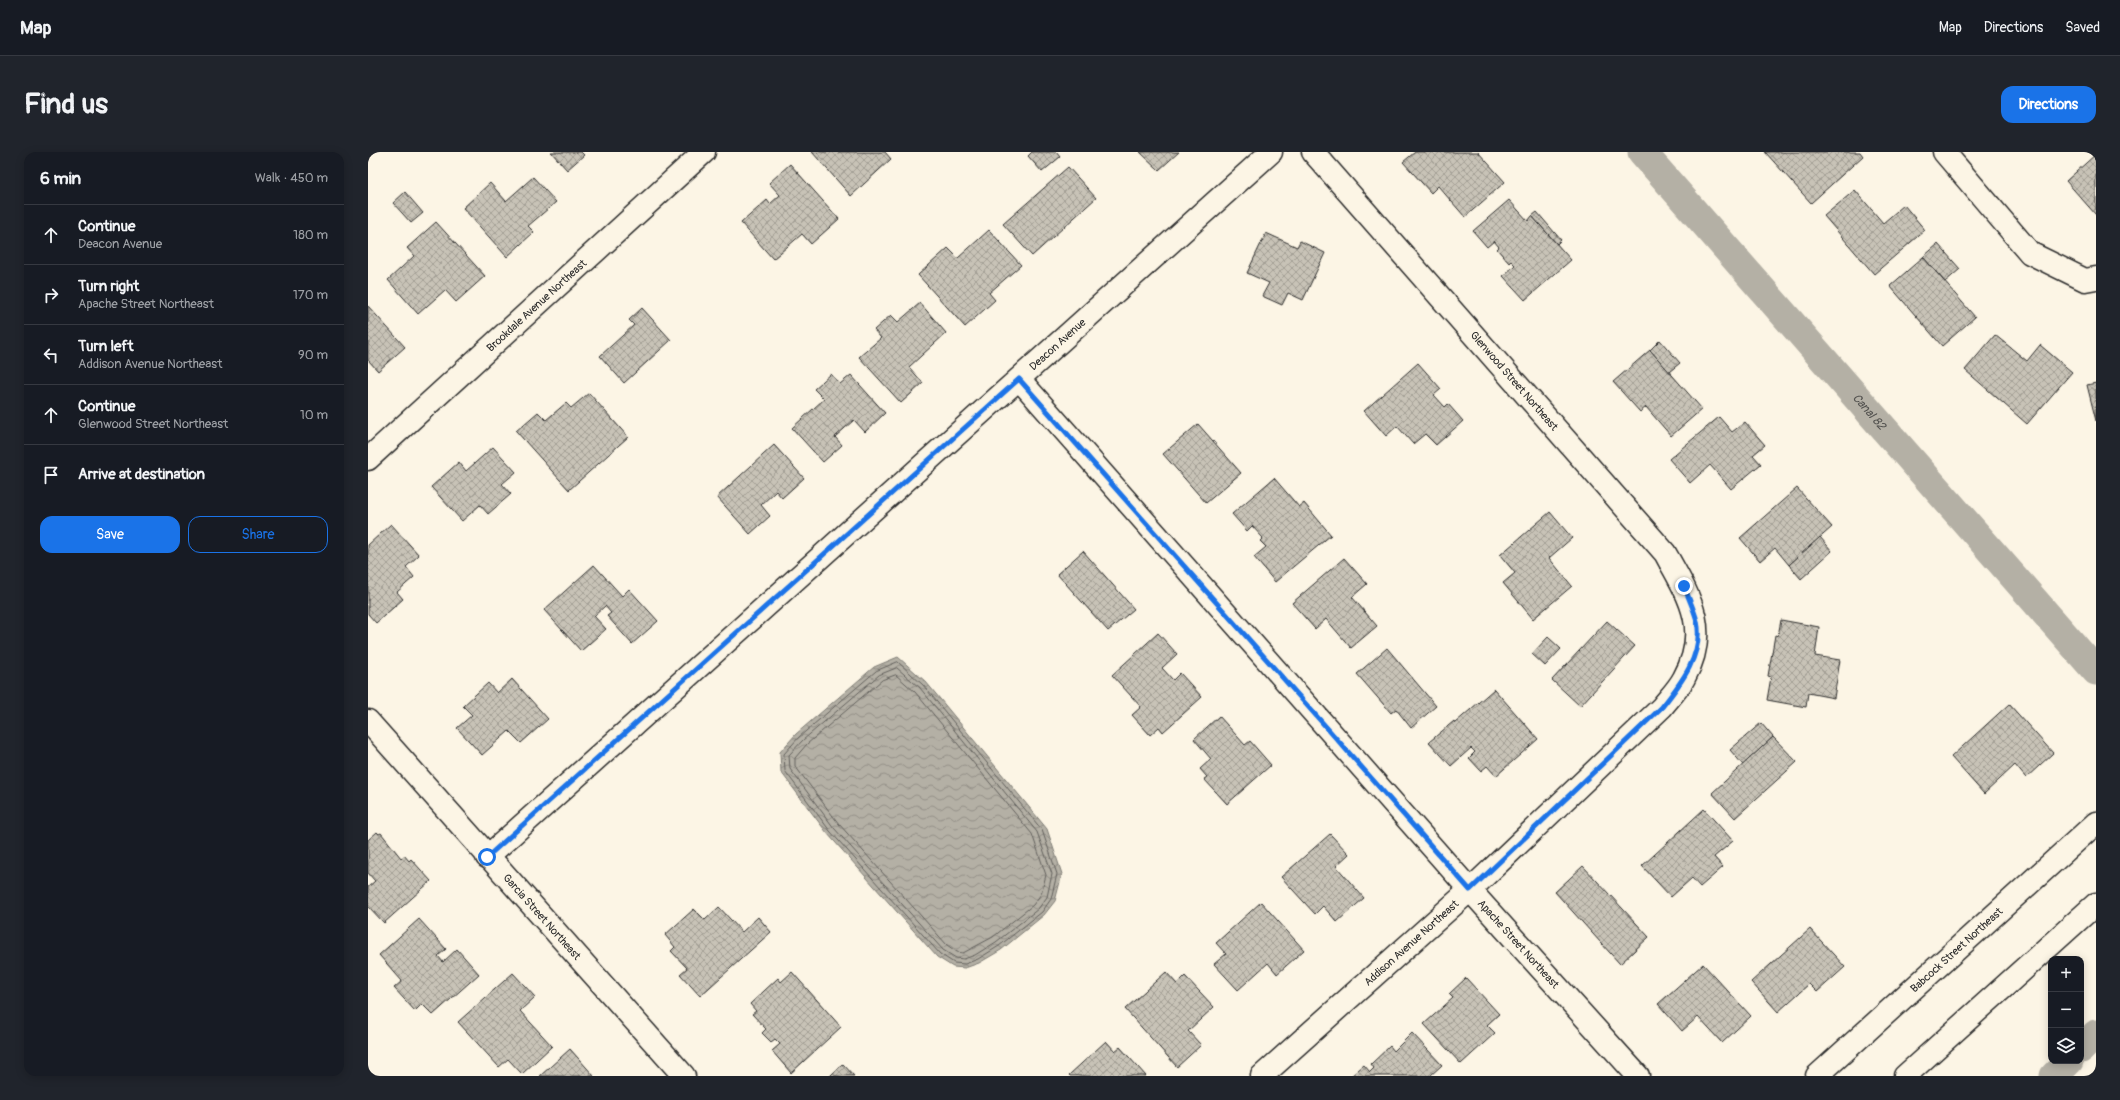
<!DOCTYPE html>
<html lang="en">
<head>
<meta charset="utf-8">
<style>
  :root { --surface:#171b24; --page:#20242c; --text:#f1f3f6; --muted:#9ea1a6; --line:#363941; --accent:#1a73e8 }
  body { margin:0; font-family:Pangolin,sans-serif; background:var(--page); color:var(--text) }
  .controls { position:absolute; right:12px; bottom:12px; display:grid; overflow:hidden; border-radius:8px; box-shadow:0 2px 10px #0003 }
  .controls button { width:36px; height:36px; display:grid; place-items:center; padding:0; border:0; border-bottom:1px solid var(--line); background:var(--surface); color:var(--text); font:20px sans-serif }
  .stop { position:absolute; width:12px; height:12px; margin:-9px; border:3px solid #1a73e8; border-radius:50%; background:#fff }
  .stop.end { background:#1a73e8; border-color:#fff; box-shadow:0 1px 4px #0008 }
  .list { margin:0; padding:0; list-style:none }
  h2 { display:flex; justify-content:space-between; align-items:center; height:52px; margin:0; padding:0 16px; font-size:17px }
  h2 small { font-size:13px; font-weight:400; color:var(--muted) }
  .list li { display:grid; grid-template-columns:26px 1fr auto; gap:12px; align-items:center; box-sizing:border-box; height:60px; padding:0 16px; border-top:1px solid var(--line) }
  .list b { display:block; font-size:15px; white-space:nowrap }
  .list p { margin:0; font-size:13px; white-space:nowrap; color:var(--muted) }
  .list em { font-size:13px; font-style:normal; color:var(--muted) }
  .actions { display:flex; gap:8px; padding:12px 16px }
  .actions a { flex:1; padding:9px 0; border:1px solid var(--accent); border-radius:12px; text-align:center; font-size:14px; color:var(--accent) }
  .actions .main { background:var(--accent); color:#fff }
  .icon { flex:none; width:22px; height:22px; fill:none; stroke:currentColor; stroke-width:2; stroke-linecap:round; stroke-linejoin:round }
  .map { position:relative; flex:none; width:1728px; height:924px; overflow:hidden; border-radius:12px }
  header { display:flex; align-items:center; gap:24px; box-sizing:border-box; height:56px; padding:0 20px; background:var(--surface); border-bottom:1px solid var(--line) }
  header strong { font-size:19px }
  nav { display:flex; gap:22px; margin-inline-start:auto; font-size:14px }
  .intro { display:flex; align-items:center; justify-content:space-between; box-sizing:border-box; height:96px; padding:0 24px }
  h1 { margin:0; font-size:28px }
  .button { padding:10px 18px; border-radius:12px; background:var(--accent); color:#fff; font-size:14px; font-weight:700 }
  main { display:flex; gap:24px; padding:0 24px }
  aside { flex:1; background:var(--surface); border-radius:12px; box-shadow:0 2px 10px #0003 }
  .map>svg:first-child { display:block }
  .water { fill:url(#water-waves); stroke:#7d7b74 }
  .lines { fill:none; stroke-linecap:round; stroke-linejoin:round }
  .shore { stroke:#62605c; stroke-width:1 }
  .canal { stroke:#b4b0a5; stroke-width:29 }
  .building { fill:url(#building-cross-hatch); stroke:#2b2b2b }
  .street-casing { stroke:#2b2b2b; stroke-width:25 }
  .secondary-casing { stroke:#2b2b2b; stroke-width:25 }
  .street { stroke:#fcf5e5; stroke-width:22 }
  .secondary { stroke:#fcf5e5; stroke-width:22 }
  .route { stroke:#1a73e8; stroke-width:5 }
  .labels { text-anchor:middle; dominant-baseline:central; stroke-width:3; stroke-linejoin:round; paint-order:stroke }
  .street-label { font-size:11px; fill:#2b2b2b; stroke:#fcf5e5 }
  .water-label { font-size:12px; font-style:italic; fill:#545350; stroke:#fcf5e5 }
</style>
</head>
<body>
<header>
<strong>Map</strong>
<nav><a>Map</a><a>Directions</a><a>Saved</a></nav>
</header>
<div class="intro"><h1>Find us</h1><a class="button">Directions</a></div>
<main>
<aside>
<h2>6 min<small>Walk · 450 m</small></h2>
<ul class="list">
<li><svg class="icon" aria-label="ahead" viewBox="0 0 24 24"><path d="M12 20V5M6 11l6-6 6 6"/></svg><div><b>Continue</b><p>Deacon Avenue</p></div><em>180 m</em></li>
<li><svg class="icon" aria-label="right" viewBox="0 0 24 24"><path d="M7 20v-9h11M14 6l5 5-5 5"/></svg><div><b>Turn right</b><p>Apache Street Northeast</p></div><em>170 m</em></li>
<li><svg class="icon" aria-label="left" viewBox="0 0 24 24"><path d="M17 20v-9H6M10 6l-5 5 5 5"/></svg><div><b>Turn left</b><p>Addison Avenue Northeast</p></div><em>90 m</em></li>
<li><svg class="icon" aria-label="ahead" viewBox="0 0 24 24"><path d="M12 20V5M6 11l6-6 6 6"/></svg><div><b>Continue</b><p>Glenwood Street Northeast</p></div><em>10 m</em></li>
<li><svg class="icon" aria-label="arrive" viewBox="0 0 24 24"><path d="M6 21V4h12l-3 4 3 4H6"/></svg><div><b>Arrive at destination</b></div></li>
</ul>
<div class="actions"><a class="main">Save</a><a>Share</a></div>
</aside>
<div class="map">
<svg width="1728" height="924" viewBox="0 0 1728 924">
  <defs>
    <pattern id="water-waves" width="16" height="10" patternUnits="userSpaceOnUse"><rect width="16" height="10" fill="#b4b0a5"/><path d="M0 5q4-4 8 0t8 0" fill="none" stroke="#938f87"/></pattern>
    <pattern id="building-cross-hatch" width="8" height="8" patternUnits="userSpaceOnUse"><rect width="8" height="8" fill="#c8c3b7"/><path d="M0 0l8 8M0 8l8-8" fill="none" stroke="#a39f95"/></pattern>
  </defs>
  <rect width="100%" height="100%" fill="#fcf5e5"/>
  <filter id="ink" filterUnits="userSpaceOnUse"><feTurbulence type="fractalNoise" baseFrequency=".025" numOctaves="2"/><feDisplacementMap in="SourceGraphic" scale="8" xChannelSelector="R" yChannelSelector="G"/><feConvolveMatrix kernelMatrix="1 2 1 2 8 2 1 2 1" color-interpolation-filters="sRGB"/></filter>
  <g filter="url(#ink)">
    <polygon class="water" points="530,505 558,530 679,677 694,722 687,749 676,763 633,798 611,811 597,816 585,815 569,805 459,681 413,620 412,600 428,582 506,515"/>
    <g class="lines">
      <g class="shore">
        <polygon points="530,510 555,533 674,678 689,722 683,747 674,760 631,794 610,807 597,812 586,811 572,802 462,679 417,619 416,602 431,585 508,519"/>
        <polygon points="529,516 552,536 669,680 684,722 679,745 670,757 628,790 607,803 596,807 588,806 575,798 466,676 422,617 421,603 435,588 511,523"/>
        <polygon points="528,523 547,540 664,682 678,723 673,742 665,753 625,785 595,801 589,800 579,793 471,672 427,614 427,606 439,592 514,528"/>
      </g>
      <g class="canal">
        <path id="s1" d="M1274,0L1728,519"/>
        <polyline points="1713,897 1728,882"/>
        <polyline points="1686,924 1701,909"/>
      </g>
    </g>
    <g class="building">
      <polygon points="183,0 213,0 216,3 199,18"/>
      <polygon points="444,0 517,0 523,7 483,44"/>
      <polygon points="664,0 688,0 692,5 674,20 660,4"/>
      <polygon points="772,0 811,0 791,18"/>
      <polygon points="1047,0 1110,0 1137,30 1097,65 1070,34 1063,41 1035,10"/>
      <polygon points="1397,0 1492,0 1495,4 1443,51"/>
      <polygon points="1728,2 1728,63 1698,29"/>
      <polygon points="422,12 471,67 443,92 434,82 405,107 373,71 399,48 402,52 412,43 401,31"/>
      <polygon points="700,15 728,46 664,104 635,72"/>
      <polygon points="165,25 188,50 160,74 166,80 139,105 95,56 122,31 138,49"/>
      <polygon points="1487,38 1515,71 1536,53 1557,78 1506,122 1456,64"/>
      <polygon points="37,40 55,61 43,71 25,51"/>
      <polygon points="1141,48 1160,69 1164,64 1203,108 1157,148 1135,124 1147,113 1143,109 1141,111 1129,97 1131,95 1126,89 1119,95 1105,79"/>
      <polygon points="1169,60 1193,88 1189,92 1164,64"/>
      <polygon points="68,70 117,124 88,150 77,138 50,162 20,128 46,104 39,96"/>
      <polygon points="621,78 653,113 621,141 627,148 597,175 550,123 580,96 590,106"/>
      <polygon points="898,81 929,95 932,89 957,101 935,148 920,141 914,153 894,144 901,131 879,121"/>
      <polygon points="1570,92 1592,117 1577,130 1555,105"/>
      <polygon points="1555,105 1607,165 1574,194 1522,134"/>
      <polygon points="552,151 578,181 541,215 555,231 533,251 491,205 513,186 506,178 523,163 530,170"/>
      <polygon points="0,154 37,195 10,219 0,208"/>
      <polygon points="274,156 303,188 256,231 232,204 266,173 261,168"/>
      <polygon points="1627,183 1659,209 1672,193 1704,220 1659,272 1597,218"/>
      <polygon points="1292,188 1312,211 1301,220 1282,198"/>
      <polygon points="1282,198 1334,257 1303,284 1278,255 1272,260 1245,230"/>
      <polygon points="1050,211 1073,237 1066,243 1077,255 1080,252 1095,269 1068,293 1057,282 1045,292 1029,274 1018,284 996,259"/>
      <polygon points="463,222 472,232 483,223 517,261 497,280 486,268 467,285 474,293 455,310 424,276 456,247 446,237"/>
      <polygon points="1728,231 1728,269 1719,233"/>
      <polygon points="221,241 260,285 201,338 148,279 170,260 178,268 198,251 203,256"/>
      <polygon points="1351,265 1364,280 1377,270 1397,293 1385,303 1393,312 1363,337 1342,313 1322,331 1301,307"/>
      <polygon points="830,272 873,321 838,351 795,302"/>
      <polygon points="406,293 436,326 414,346 408,339 393,353 402,364 382,382 349,345"/>
      <polygon points="125,295 148,320 134,332 143,342 120,362 112,353 94,369 63,335 91,310 98,319"/>
      <polygon points="906,326 931,355 936,351 963,383 907,430 886,405 898,395 892,389 895,386 884,374 879,379 864,362"/>
      <polygon points="1429,336 1464,375 1421,413 1407,396 1392,409 1372,386"/>
      <polygon points="1182,360 1204,386 1181,406 1204,434 1165,467 1135,431 1147,421 1132,403"/>
      <polygon points="23,372 51,403 38,415 46,425 29,440 35,447 8,471 0,462 0,393"/>
      <polygon points="1452,385 1464,399 1433,427 1421,413"/>
      <polygon points="715,399 766,457 740,479 689,422"/>
      <polygon points="976,406 999,432 984,445 1009,474 983,496 958,467 947,477 924,451"/>
      <polygon points="226,413 254,444 261,437 290,469 264,492 239,464 243,461 237,454 226,464 238,477 213,499 176,458"/>
      <polygon points="1413,468 1451,475 1447,504 1472,508 1466,546 1440,541 1438,555 1399,548 1403,525 1400,524 1407,483 1410,484"/>
      <polygon points="1239,469 1267,494 1212,554 1184,528"/>
      <polygon points="790,481 809,502 794,516 805,528 812,521 834,545 795,580 791,575 782,583 764,563 773,555 744,523"/>
      <polygon points="1180,485 1193,497 1177,514 1164,502"/>
      <polygon points="1019,496 1068,554 1043,576 1028,557 1023,561 989,522"/>
      <polygon points="144,527 180,567 153,591 141,579 114,603 89,576 104,563 95,554 120,531 129,541"/>
      <polygon points="1126,537 1170,587 1128,624 1119,614 1113,619 1101,606 1107,600 1103,596 1083,614 1061,590 1086,569 1087,571"/>
      <polygon points="1641,552 1685,601 1658,626 1647,613 1616,642 1583,605"/>
      <polygon points="851,564 877,593 882,589 903,613 859,652 836,627 839,625 832,617 843,607 826,587"/>
      <polygon points="1393,571 1405,585 1375,613 1362,598"/>
      <polygon points="1405,585 1429,610 1367,666 1344,641"/>
      <polygon points="1336,657 1365,689 1346,705 1355,715 1332,735 1324,726 1303,745 1274,714"/>
      <polygon points="9,680 11,682 13,681 33,706 36,703 41,709 43,707 63,729 16,771 0,754 0,735 7,729 0,721 0,688"/>
      <polygon points="962,682 981,702 968,714 996,746 969,770 955,754 947,762 913,725"/>
      <polygon points="1215,714 1281,785 1252,812 1187,740"/>
      <polygon points="893,750 936,798 909,822 900,811 870,838 846,812 858,802 848,791"/>
      <polygon points="351,755 374,780 390,765 403,780 332,844 312,822 319,816 303,799 307,795 297,783 326,757 337,768"/>
      <polygon points="51,767 78,797 70,804 75,810 89,797 111,822 65,863 54,852 47,859 26,836 34,829 11,803"/>
      <polygon points="1442,777 1477,815 1449,840 1441,832 1410,860 1383,830"/>
      <polygon points="1335,812 1383,864 1354,891 1330,865 1314,879 1290,852"/>
      <polygon points="424,820 473,875 423,921 404,899 412,892 407,887 403,890 394,881 398,877 384,862 388,859 382,852 410,826 413,830"/>
      <polygon points="798,820 809,832 817,824 846,855 820,879 833,893 809,915 757,857"/>
      <polygon points="145,821 167,845 152,859 184,894 154,922 140,907 131,915 90,870"/>
      <polygon points="1098,826 1131,862 1119,873 1127,881 1093,912 1056,872 1085,846 1081,842"/>
      <polygon points="1044,881 1074,913 1062,924 983,924 996,913 1002,920 1006,916 1003,912 1022,894 1026,899"/>
      <polygon points="738,889 747,899 752,895 778,924 702,924 701,923"/>
      <polygon points="202,897 226,924 172,924"/>
      <polygon points="475,912 486,924 462,924 464,922"/>
    </g>
    <g class="lines">
      <g class="street-casing">
        <g id="street">
          <polyline points="1576,0 1662,101 1717,128 1728,126"/>
          <path id="s2" d="M651,227L1102,738L1270,924"/>
          <path id="s3" d="M0,307L336,0"/>
          <path id="s4" d="M0,569L316,924"/>
          <path id="s5" d="M119,705L903,0"/>
          <path id="s6" d="M894,924L1102,738L1294,555C1301,546 1311,536 1316,526C1343,477 1321,444 1297,401L945,0"/>
        </g>
      </g>
      <g class="secondary-casing">
        <g id="secondary">
          <path id="s7" d="M1449,924L1728,671"/>
          <polyline points="1537,924 1728,752"/>
        </g>
      </g>
      <use href="#street" class="street"/>
      <use href="#secondary" class="secondary"/>
    </g>
  </g>
  <g class="lines" filter="url(#ink)">
    <path class="route" d="M119,705L651,227L1102,738L1294,555C1313,531 1336,502 1329,469C1326,457 1320,445 1316,434"/>
  </g>
  <g class="labels">
    <g class="street-label">
      <text stroke="none"><textPath href="#s3" startOffset="228">Brookdale Avenue Northeast</textPath></text>
      <text stroke="none"><textPath href="#s5" startOffset="767">Deacon Avenue</textPath></text>
      <text transform="translate(1146 229) rotate(49)">Glenwood Street Northeast</text>
      <text stroke="none"><textPath href="#s4" startOffset="262">Garcia Street Northeast</textPath></text>
      <text stroke="none"><textPath href="#s6" startOffset="200">Addison Avenue Northeast</textPath></text>
      <text stroke="none"><textPath href="#s2" startOffset="754">Apache Street Northeast</textPath></text>
      <text stroke="none"><textPath href="#s7" startOffset="188">Babcock Street Northeast</textPath></text>
    </g>
    <g class="water-label">
      <text stroke="none"><textPath href="#s1" startOffset="345">Canal 82</textPath></text>
    </g>
  </g>
</svg>
<div class="controls">
<button>+</button>
<button>−</button>
<button><svg class="icon" aria-label="layers" viewBox="0 0 24 24"><path d="M12 4l9 5-9 5-9-5zM3 14l9 5 9-5"/></svg></button>
</div>
<div class="stop" style="left:119px;top:705px"></div>
<div class="stop end" style="left:1316px;top:434px"></div>
</div>
</main>
</body>
</html>
